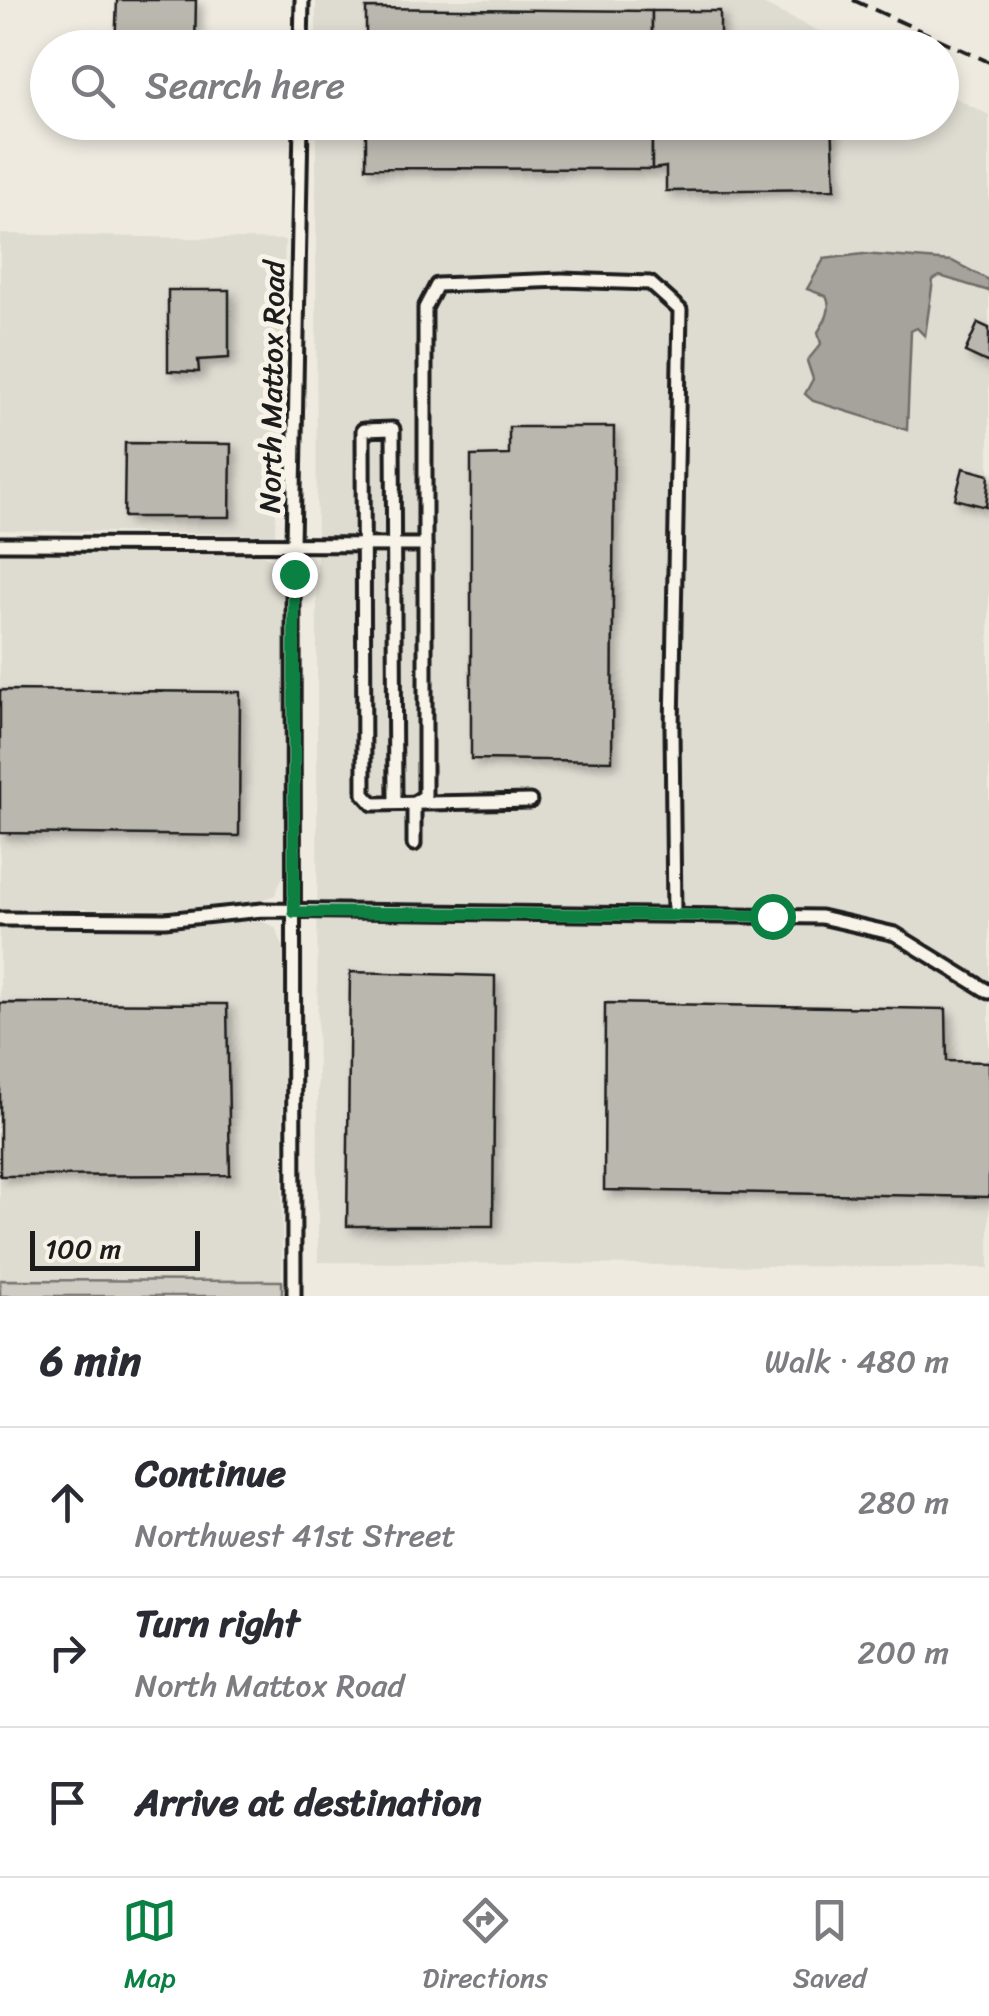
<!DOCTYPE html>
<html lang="en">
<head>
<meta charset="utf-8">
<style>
  :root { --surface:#fff; --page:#f2f2f3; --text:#2b2b33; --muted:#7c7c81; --line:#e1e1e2; --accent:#0b8043 }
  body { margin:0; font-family:Sriracha,sans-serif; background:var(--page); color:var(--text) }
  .scale { position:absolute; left:30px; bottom:25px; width:170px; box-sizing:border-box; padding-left:10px; border:5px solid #1c1c1c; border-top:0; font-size:28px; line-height:35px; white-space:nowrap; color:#1c1c1c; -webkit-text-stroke:8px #f7f3e8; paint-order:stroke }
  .stop { position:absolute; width:30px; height:30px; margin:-22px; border:8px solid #0b8043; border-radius:50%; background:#fff }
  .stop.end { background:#0b8043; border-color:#fff; box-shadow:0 2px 10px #0008 }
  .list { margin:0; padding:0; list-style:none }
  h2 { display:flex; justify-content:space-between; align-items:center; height:130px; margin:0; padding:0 40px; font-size:42px }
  h2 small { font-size:32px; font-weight:400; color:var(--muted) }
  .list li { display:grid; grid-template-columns:65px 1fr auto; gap:30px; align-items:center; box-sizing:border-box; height:150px; padding:0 40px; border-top:2px solid var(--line) }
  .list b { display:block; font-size:38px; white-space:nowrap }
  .list p { margin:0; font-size:32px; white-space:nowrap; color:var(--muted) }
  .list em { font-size:32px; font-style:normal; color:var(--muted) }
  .icon { flex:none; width:55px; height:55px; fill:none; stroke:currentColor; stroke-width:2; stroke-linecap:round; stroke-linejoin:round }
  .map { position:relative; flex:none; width:989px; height:1296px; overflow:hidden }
  .search { position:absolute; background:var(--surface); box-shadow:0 5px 15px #0003; left:30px; right:30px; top:30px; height:110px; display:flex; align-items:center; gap:25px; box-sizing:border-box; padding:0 35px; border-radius:55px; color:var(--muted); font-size:38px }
  .sheet { height:580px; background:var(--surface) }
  nav { display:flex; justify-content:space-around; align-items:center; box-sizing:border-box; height:140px; border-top:2px solid var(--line); background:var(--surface); font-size:28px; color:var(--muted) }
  nav a { display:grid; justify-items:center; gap:5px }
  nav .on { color:var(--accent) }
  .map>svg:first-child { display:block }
  .built { fill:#dedbd1 }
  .green { fill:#cfccc3; stroke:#767470; stroke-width:2.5 }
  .water { fill:#a6a39d; stroke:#6f6d69; stroke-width:2.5 }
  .building { fill:#bab7af; stroke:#1c1c1c; stroke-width:2.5; filter:url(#shadow) }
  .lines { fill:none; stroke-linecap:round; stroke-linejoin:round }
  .minor-casing { stroke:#1c1c1c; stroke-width:19 }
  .minor { stroke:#f7f3e8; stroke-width:11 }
  .rail { stroke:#1c1c1c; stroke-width:4; stroke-dasharray:15 8; stroke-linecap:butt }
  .route { stroke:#0b8043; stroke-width:12 }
  .labels { text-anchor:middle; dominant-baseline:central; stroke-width:10; stroke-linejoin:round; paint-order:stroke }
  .street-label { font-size:30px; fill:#1c1c1c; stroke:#f7f3e8 }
</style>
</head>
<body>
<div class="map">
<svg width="989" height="1296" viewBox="0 0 989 1296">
  <defs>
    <filter id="shadow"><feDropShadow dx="5.5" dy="5.5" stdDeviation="5" flood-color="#0004"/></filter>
  </defs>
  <rect width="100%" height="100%" fill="#eeeae0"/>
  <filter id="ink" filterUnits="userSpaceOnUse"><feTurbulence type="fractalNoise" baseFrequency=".01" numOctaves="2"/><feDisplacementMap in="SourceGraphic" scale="20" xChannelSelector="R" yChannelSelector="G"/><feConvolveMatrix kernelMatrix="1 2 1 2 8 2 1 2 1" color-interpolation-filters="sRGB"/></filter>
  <g filter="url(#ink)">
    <g class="built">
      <polygon points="316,0 754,0 852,47 316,47"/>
      <polygon points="942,91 989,115 989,1268 318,1262 316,123 942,122"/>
      <polygon points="0,234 285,240 275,535 0,530"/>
      <polygon points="0,551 258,553 278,562 286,586 283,876 275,895 258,901 175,909 0,909"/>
      <polygon points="258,920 275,927 284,949 282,1281 0,1280 0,927 168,929"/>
    </g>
    <polygon class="green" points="0,1280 282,1281 282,1296 0,1296"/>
    <path class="water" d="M863,254L952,261L989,280V291L940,276L933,280L925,336L917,328L911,331L907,430L813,401L805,394L813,379L807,361L821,344L818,332C825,321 833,309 826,296L807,289L824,259Z"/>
    <g class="building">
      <polygon points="117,0 196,0 195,48 115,48"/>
      <polygon points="366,8 652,11 652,48 366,48"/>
      <rect x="652" y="11" width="68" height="37"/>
      <polygon points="366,122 652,122 652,169 366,168"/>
      <polygon points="652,122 832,122 835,189 666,191 666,167 652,169"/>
      <polygon points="168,290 229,290 229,358 198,360 199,372 168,371"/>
      <polygon points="978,323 989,328 989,363 965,352"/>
      <polygon points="509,427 614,427 612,761 471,759 471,456 509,455"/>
      <polygon points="125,443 231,444 230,517 124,517"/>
      <polygon points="963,468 989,475 986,507 955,499"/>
      <polygon points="0,690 240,692 239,836 0,833"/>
      <polygon points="350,972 495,976 493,1226 347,1226"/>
      <polygon points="0,1003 227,1004 230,1175 0,1176"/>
      <polygon points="605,1003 946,1009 947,1061 989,1062 989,1197 604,1190"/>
    </g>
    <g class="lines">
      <g class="minor-casing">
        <g id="minor">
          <polyline points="301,48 302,0"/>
          <polyline points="0,544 425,545"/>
          <polyline points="395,803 393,429 363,430 364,794 373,804 530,801"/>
          <polyline points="414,844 414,803 425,796 425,308 437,285 562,280 650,283 680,310 672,728 674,915"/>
          <polyline points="0,919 165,920 262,910 821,917 895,934 989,992"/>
          <polyline points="294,1296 293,544 301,122"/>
        </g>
      </g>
      <use href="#minor" class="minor"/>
      <polyline class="rail" points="853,0 989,62"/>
    </g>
  </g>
  <g class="lines" filter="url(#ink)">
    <polyline class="route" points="294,574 294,912 772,916"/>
  </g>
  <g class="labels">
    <g class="street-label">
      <text transform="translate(272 387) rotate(-89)">North Mattox Road</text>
    </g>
  </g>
</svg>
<div class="scale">100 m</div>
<div class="stop" style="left:772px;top:916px"></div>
<div class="stop end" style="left:294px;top:574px"></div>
<div class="search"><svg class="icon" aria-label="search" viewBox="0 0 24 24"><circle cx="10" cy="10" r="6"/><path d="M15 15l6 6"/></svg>Search here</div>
</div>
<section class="sheet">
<h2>6 min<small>Walk · 480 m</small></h2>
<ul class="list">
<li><svg class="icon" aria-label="ahead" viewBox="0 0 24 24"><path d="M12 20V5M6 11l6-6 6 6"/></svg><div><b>Continue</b><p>Northwest 41st Street</p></div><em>280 m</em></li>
<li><svg class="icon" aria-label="right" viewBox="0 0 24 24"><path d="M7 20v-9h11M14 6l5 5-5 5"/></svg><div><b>Turn right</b><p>North Mattox Road</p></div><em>200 m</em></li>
<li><svg class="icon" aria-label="arrive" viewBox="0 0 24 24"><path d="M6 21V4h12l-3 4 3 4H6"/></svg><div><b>Arrive at destination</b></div></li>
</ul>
</section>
<nav>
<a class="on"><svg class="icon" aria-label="map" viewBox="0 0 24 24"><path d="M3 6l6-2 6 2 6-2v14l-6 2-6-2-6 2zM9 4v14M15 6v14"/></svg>Map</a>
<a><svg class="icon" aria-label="directions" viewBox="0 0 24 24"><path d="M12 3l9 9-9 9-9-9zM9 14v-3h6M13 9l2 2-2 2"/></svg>Directions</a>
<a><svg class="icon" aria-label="saved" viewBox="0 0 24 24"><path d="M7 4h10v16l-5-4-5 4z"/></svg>Saved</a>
</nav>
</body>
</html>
